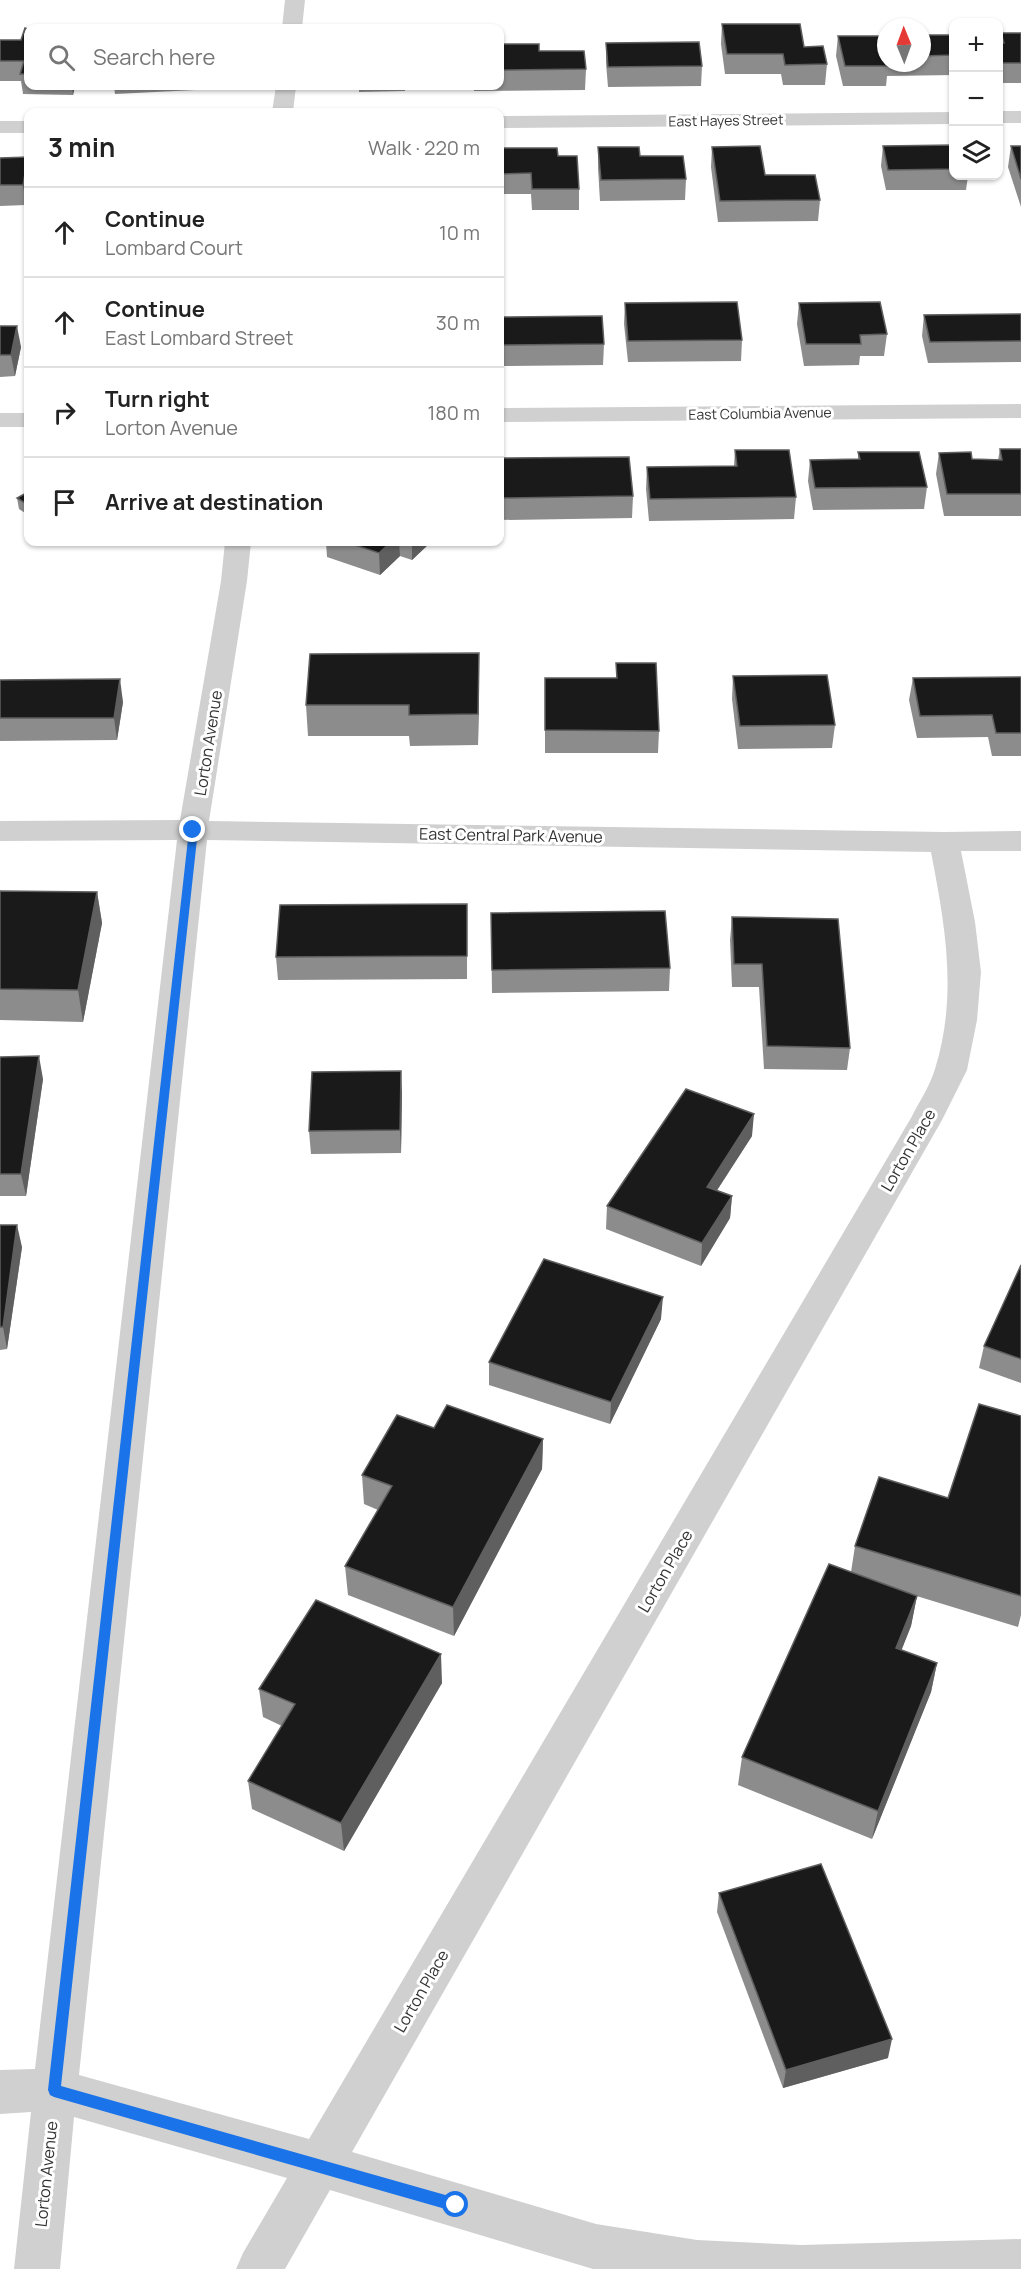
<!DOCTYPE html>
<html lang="en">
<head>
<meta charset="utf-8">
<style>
  :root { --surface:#fff; --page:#f2f2f2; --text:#222; --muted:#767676; --line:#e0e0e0 }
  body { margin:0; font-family:Manrope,sans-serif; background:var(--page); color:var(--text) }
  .controls { position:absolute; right:18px; top:18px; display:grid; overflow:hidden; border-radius:12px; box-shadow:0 2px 4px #0004 }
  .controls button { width:54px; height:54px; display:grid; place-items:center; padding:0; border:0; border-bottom:2px solid var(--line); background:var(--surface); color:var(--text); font:30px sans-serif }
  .compass { position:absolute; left:877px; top:18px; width:54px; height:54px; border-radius:50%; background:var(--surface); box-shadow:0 2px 4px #0004; rotate:359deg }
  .stop { position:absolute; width:18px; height:18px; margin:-14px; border:4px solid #1a73e8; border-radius:50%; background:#fff }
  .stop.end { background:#1a73e8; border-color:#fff; box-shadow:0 2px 6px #0008 }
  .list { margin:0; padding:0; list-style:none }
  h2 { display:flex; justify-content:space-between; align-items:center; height:78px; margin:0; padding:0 24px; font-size:26px }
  h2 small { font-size:20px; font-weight:400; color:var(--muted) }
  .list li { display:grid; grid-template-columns:39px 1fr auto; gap:18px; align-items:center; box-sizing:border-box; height:90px; padding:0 24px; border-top:2px solid var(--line) }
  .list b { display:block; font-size:22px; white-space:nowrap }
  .list p { margin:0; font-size:20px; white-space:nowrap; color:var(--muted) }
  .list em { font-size:20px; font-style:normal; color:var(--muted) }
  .icon { flex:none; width:33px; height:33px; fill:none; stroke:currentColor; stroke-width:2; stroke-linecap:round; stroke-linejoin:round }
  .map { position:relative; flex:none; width:1021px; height:2269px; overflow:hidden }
  .search { position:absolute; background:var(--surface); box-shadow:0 2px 4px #0004; left:24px; top:24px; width:480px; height:66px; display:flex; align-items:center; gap:15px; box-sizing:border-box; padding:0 21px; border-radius:12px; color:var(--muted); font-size:22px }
  .panel { position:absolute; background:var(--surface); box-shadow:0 2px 4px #0004; left:24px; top:108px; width:480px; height:438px; border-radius:12px }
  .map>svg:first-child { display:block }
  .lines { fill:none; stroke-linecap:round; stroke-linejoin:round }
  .minor { fill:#d0d0d0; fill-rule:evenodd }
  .wall { fill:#8c8c8c }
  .shaded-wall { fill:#5f5f5f }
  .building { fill:#1a1a1a; stroke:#5f5f5f; stroke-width:1.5 }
  .route { fill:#1a73e8 }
  .labels { text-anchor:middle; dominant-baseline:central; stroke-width:6; stroke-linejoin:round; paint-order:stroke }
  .far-street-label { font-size:14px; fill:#333; stroke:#fff }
  .street-label { font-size:16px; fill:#333; stroke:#fff }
</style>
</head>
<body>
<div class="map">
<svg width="1021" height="2269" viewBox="0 0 1021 2269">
  <rect width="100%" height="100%" fill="#fff"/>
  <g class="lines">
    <g class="minor">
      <polygon points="285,0 305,0 302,28 282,28"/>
      <polygon points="276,86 296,86 293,112 272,112"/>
      <rect x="998" y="111" width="23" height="12"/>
      <polygon points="954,112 954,124 500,128 500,116"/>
      <rect x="0" y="121" width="28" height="12"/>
      <polygon points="1021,404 1021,418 500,422 500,408"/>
      <rect x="0" y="413" width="28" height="14"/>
      <path d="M225,542H251L247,581L209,821L944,832L1021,831V851H961L975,922L981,972L977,1020L967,1070L942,1120L352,2152L596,2224L697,2240L801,2245L1021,2239V2269H593L330,2190L285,2269H236L243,2253L287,2178L74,2117L60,2269H14L31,2112L0,2114V2070L35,2069L177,840L0,841V821L180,820L221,581ZM207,840L931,852C945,925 958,995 935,1069C930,1086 919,1102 911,1118L309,2139L79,2075Z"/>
    </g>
  </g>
  <g class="wall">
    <polygon points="722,24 804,47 827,64 825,85 783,85 781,74 725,74 721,44"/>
    <polygon points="28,29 28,86 75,86 73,95 23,94 21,81 0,81 0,40 21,40"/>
    <polygon points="1001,33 1021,33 1021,83 999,83 999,43"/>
    <polygon points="922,35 954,35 954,75 887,76 886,86 843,86 836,56 838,36 886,36 886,63 922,63"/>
    <polygon points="606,43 702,66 701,86 608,87 606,63"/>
    <polygon points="500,44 539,51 586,69 585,90 474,91 474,86 500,86"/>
    <polygon points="114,86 194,86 195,90 115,94"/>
    <polygon points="359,86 405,86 405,91 359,92"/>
    <polygon points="954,145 954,176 968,176 966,190 886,190 881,166 883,146"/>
    <polygon points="1011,146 1021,146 1021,207 1008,167"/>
    <polygon points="598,147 640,156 686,179 685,200 600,201 598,168"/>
    <polygon points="712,147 765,175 820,200 818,221 718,222 711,167"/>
    <polygon points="500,148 558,156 579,189 579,210 532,210 531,194 500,194"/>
    <polygon points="28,157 26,205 0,206 0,158"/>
    <polygon points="625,303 742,340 741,361 628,362 624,324"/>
    <polygon points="799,303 887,334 884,356 860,356 859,365 804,366 797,324"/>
    <polygon points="1021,314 1021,362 928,363 922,336 924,315"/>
    <polygon points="500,317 604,344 603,365 500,366"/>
    <polygon points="0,326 21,347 15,376 0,377"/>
    <polygon points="1000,449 1021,449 1021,516 944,516 936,474 939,453 972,459 998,460"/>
    <polygon points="735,450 796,497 794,519 649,521 646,489 647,467 734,466"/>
    <polygon points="858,452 927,487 924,509 813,510 808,481 810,460 858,459"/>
    <polygon points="500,458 633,496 632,518 500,520"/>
    <polygon points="28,492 28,515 19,509 17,498"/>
    <polygon points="326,542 431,542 412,560 400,556 380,575 327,557"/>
    <polygon points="616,663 659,731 658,753 545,753 545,678 616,678"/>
    <polygon points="733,676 835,725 832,748 738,749 732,699"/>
    <polygon points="1021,677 1021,756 992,756 988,737 917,738 909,700 913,678"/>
    <polygon points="0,680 123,702 117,740 0,741"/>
    <polygon points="479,684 478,745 410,746 409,736 308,736 306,705"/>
    <polygon points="0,891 97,892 102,923 83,1022 0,1020"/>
    <polygon points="491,913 670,968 669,991 492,993"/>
    <polygon points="732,917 850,1048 847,1070 764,1069 759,987 732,987 730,940"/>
    <polygon points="467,927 467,979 278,980 276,957"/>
    <polygon points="0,1057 43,1079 26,1196 0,1196"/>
    <polygon points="402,1093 401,1153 311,1154 309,1131"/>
    <polygon points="752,1136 717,1190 732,1196 730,1218 701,1266 606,1229 607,1206"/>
    <polygon points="0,1225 22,1247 7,1349 0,1350"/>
    <polygon points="1021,1265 1021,1383 979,1368 984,1346"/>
    <polygon points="661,1319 610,1424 489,1385 489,1362"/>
    <polygon points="1021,1416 1021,1615 1018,1627 910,1594 917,1596 911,1626 901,1650 937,1663 931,1692 872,1839 738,1785 742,1757 851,1572 855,1546 948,1498"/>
    <polygon points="434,1428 543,1439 542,1469 454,1636 348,1595 345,1566 378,1510 364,1504 362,1475"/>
    <polygon points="442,1683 344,1851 252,1809 248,1781 282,1726 263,1717 259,1689"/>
    <polygon points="719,1893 888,2058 783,2088 717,1912"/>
  </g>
  <g class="shaded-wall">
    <polygon points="72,86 75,86 73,95"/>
    <polygon points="28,158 28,192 26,205 23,185"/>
    <polygon points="17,326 21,347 15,376 11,355"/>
    <polygon points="391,542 399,542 400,556 380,575 379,553"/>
    <polygon points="412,542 431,542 412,560"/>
    <polygon points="479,653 479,684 478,745 478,714"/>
    <polygon points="120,679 123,702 117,740 114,718"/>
    <polygon points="97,892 102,923 83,1022 78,990"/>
    <polygon points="39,1056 43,1079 26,1196 21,1174"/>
    <polygon points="401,1071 402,1093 401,1153 400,1130"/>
    <polygon points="754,1114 752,1136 705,1209 707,1187"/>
    <polygon points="732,1196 730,1218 701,1266 702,1243"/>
    <polygon points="17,1225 22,1247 7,1349 3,1327"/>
    <polygon points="663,1297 661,1319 610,1424 611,1402"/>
    <polygon points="543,1439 542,1469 454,1636 453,1607"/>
    <polygon points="917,1596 911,1626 891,1677 896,1648"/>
    <polygon points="441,1654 442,1683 344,1851 341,1823"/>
    <polygon points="937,1663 931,1692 872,1839 878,1811"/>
    <polygon points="892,2039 888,2058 783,2088 786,2070"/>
  </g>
  <g class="building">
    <polygon points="722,24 800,24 804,47 823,46 827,64 785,65 783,54 727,54"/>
    <polygon points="25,28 28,29 28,74 20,74 24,61 0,61 0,40 21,40"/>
    <polygon points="1001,33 1021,33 1021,63 999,63 999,43 1004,43"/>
    <polygon points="922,35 954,35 954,55 922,56"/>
    <polygon points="838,36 886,36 886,56 885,56 886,63 887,63 888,66 845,66"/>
    <polygon points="699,42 702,66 608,67 606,43"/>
    <polygon points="500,44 539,44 539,51 584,51 586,69 500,70"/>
    <polygon points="954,145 954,169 888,170 883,146"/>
    <polygon points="760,146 765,175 815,175 820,200 720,201 712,147"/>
    <polygon points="1011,146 1021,146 1021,179"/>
    <polygon points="598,147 639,147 640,156 683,156 686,179 601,180"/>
    <polygon points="500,148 557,148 558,156 577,156 579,189 532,189 531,173 500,174"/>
    <polygon points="28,157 23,185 0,185 0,158"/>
    <polygon points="737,302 742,340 628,341 625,303"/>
    <polygon points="880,302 887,334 860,335 861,344 806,344 799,303"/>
    <polygon points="1021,314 1021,341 930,342 924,315"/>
    <polygon points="602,316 604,344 500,345 500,317"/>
    <polygon points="0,326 17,326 11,355 0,355"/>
    <polygon points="1000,449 1021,449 1021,494 947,494 939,453 971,452 972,459 1002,460"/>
    <polygon points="735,450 789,450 796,497 650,499 647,467 737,466"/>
    <polygon points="858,452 919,452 927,487 815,488 810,460 860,459"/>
    <polygon points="629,457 633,496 500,498 500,458"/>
    <polygon points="28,492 28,505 17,498"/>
    <polygon points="346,542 391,542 379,553"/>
    <polygon points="479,653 478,714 409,715 409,705 306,705 310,654"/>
    <polygon points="616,663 656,663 659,731 545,730 545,678 617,678"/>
    <polygon points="827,675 835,725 740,726 733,676"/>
    <polygon points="1021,677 1021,733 996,733 992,715 920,716 913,678"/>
    <polygon points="120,679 114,718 0,718 0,680"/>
    <polygon points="0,891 97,892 78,990 0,989"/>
    <polygon points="467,904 467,956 276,957 280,905"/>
    <polygon points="665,911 670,968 492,970 491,913"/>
    <polygon points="732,917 838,919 850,1048 767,1046 762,964 734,964"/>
    <polygon points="39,1056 21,1174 0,1174 0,1057"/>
    <polygon points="401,1071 400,1130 309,1131 312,1072"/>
    <polygon points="686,1089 754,1114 707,1187 732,1196 702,1243 607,1206"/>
    <polygon points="0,1225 17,1225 3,1327 0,1327"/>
    <polygon points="544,1259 663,1297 611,1402 489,1362"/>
    <polygon points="1021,1265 1021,1359 984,1346"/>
    <polygon points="979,1404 1021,1416 1021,1596 855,1546 879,1477 948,1498"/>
    <polygon points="447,1405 543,1439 453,1607 345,1566 392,1486 362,1475 397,1415 434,1428"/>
    <polygon points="829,1564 917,1596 896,1648 937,1663 878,1811 742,1757"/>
    <polygon points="316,1600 441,1654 341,1823 248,1781 295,1704 259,1689"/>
    <polygon points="821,1864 892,2039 786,2070 719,1893"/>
  </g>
  <polygon class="route" points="193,827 198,830 61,2086 456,2198 461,2200 463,2205 461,2210 456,2212 54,2097 50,2095 48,2090 189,830"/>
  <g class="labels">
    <g class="far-street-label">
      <text transform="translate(726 120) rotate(-1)">East Hayes Street</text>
      <text transform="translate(760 413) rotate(-1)">East Columbia Avenue</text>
    </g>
    <g class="street-label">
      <text transform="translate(208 743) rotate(-81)">Lorton Avenue</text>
      <text transform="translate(511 835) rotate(1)">East Central Park Avenue</text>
      <text transform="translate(908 1150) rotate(-60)">Lorton Place</text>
      <text transform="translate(665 1571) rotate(-60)">Lorton Place</text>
      <text transform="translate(421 1991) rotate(-60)">Lorton Place</text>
      <text transform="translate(46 2174) rotate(-84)">Lorton Avenue</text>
    </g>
  </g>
</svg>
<div class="controls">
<button>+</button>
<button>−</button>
<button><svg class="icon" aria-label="layers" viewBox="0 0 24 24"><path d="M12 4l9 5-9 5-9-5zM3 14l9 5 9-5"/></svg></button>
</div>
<svg class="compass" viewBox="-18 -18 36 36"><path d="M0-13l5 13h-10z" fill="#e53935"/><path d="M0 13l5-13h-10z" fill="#767676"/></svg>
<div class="stop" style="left:456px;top:2205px"></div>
<div class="stop end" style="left:193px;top:830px"></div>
<div class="search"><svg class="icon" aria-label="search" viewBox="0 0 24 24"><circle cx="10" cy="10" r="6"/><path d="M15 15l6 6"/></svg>Search here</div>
<section class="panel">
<h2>3 min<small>Walk · 220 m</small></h2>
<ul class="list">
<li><svg class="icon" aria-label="ahead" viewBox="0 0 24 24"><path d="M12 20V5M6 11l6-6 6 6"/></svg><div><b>Continue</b><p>Lombard Court</p></div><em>10 m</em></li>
<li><svg class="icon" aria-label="ahead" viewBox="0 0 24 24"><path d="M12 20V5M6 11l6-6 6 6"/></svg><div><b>Continue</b><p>East Lombard Street</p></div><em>30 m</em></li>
<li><svg class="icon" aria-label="right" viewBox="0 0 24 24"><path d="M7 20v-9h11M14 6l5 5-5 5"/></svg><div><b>Turn right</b><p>Lorton Avenue</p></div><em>180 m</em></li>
<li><svg class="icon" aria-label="arrive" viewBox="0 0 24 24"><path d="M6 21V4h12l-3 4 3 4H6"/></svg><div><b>Arrive at destination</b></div></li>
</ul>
</section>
</div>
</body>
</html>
